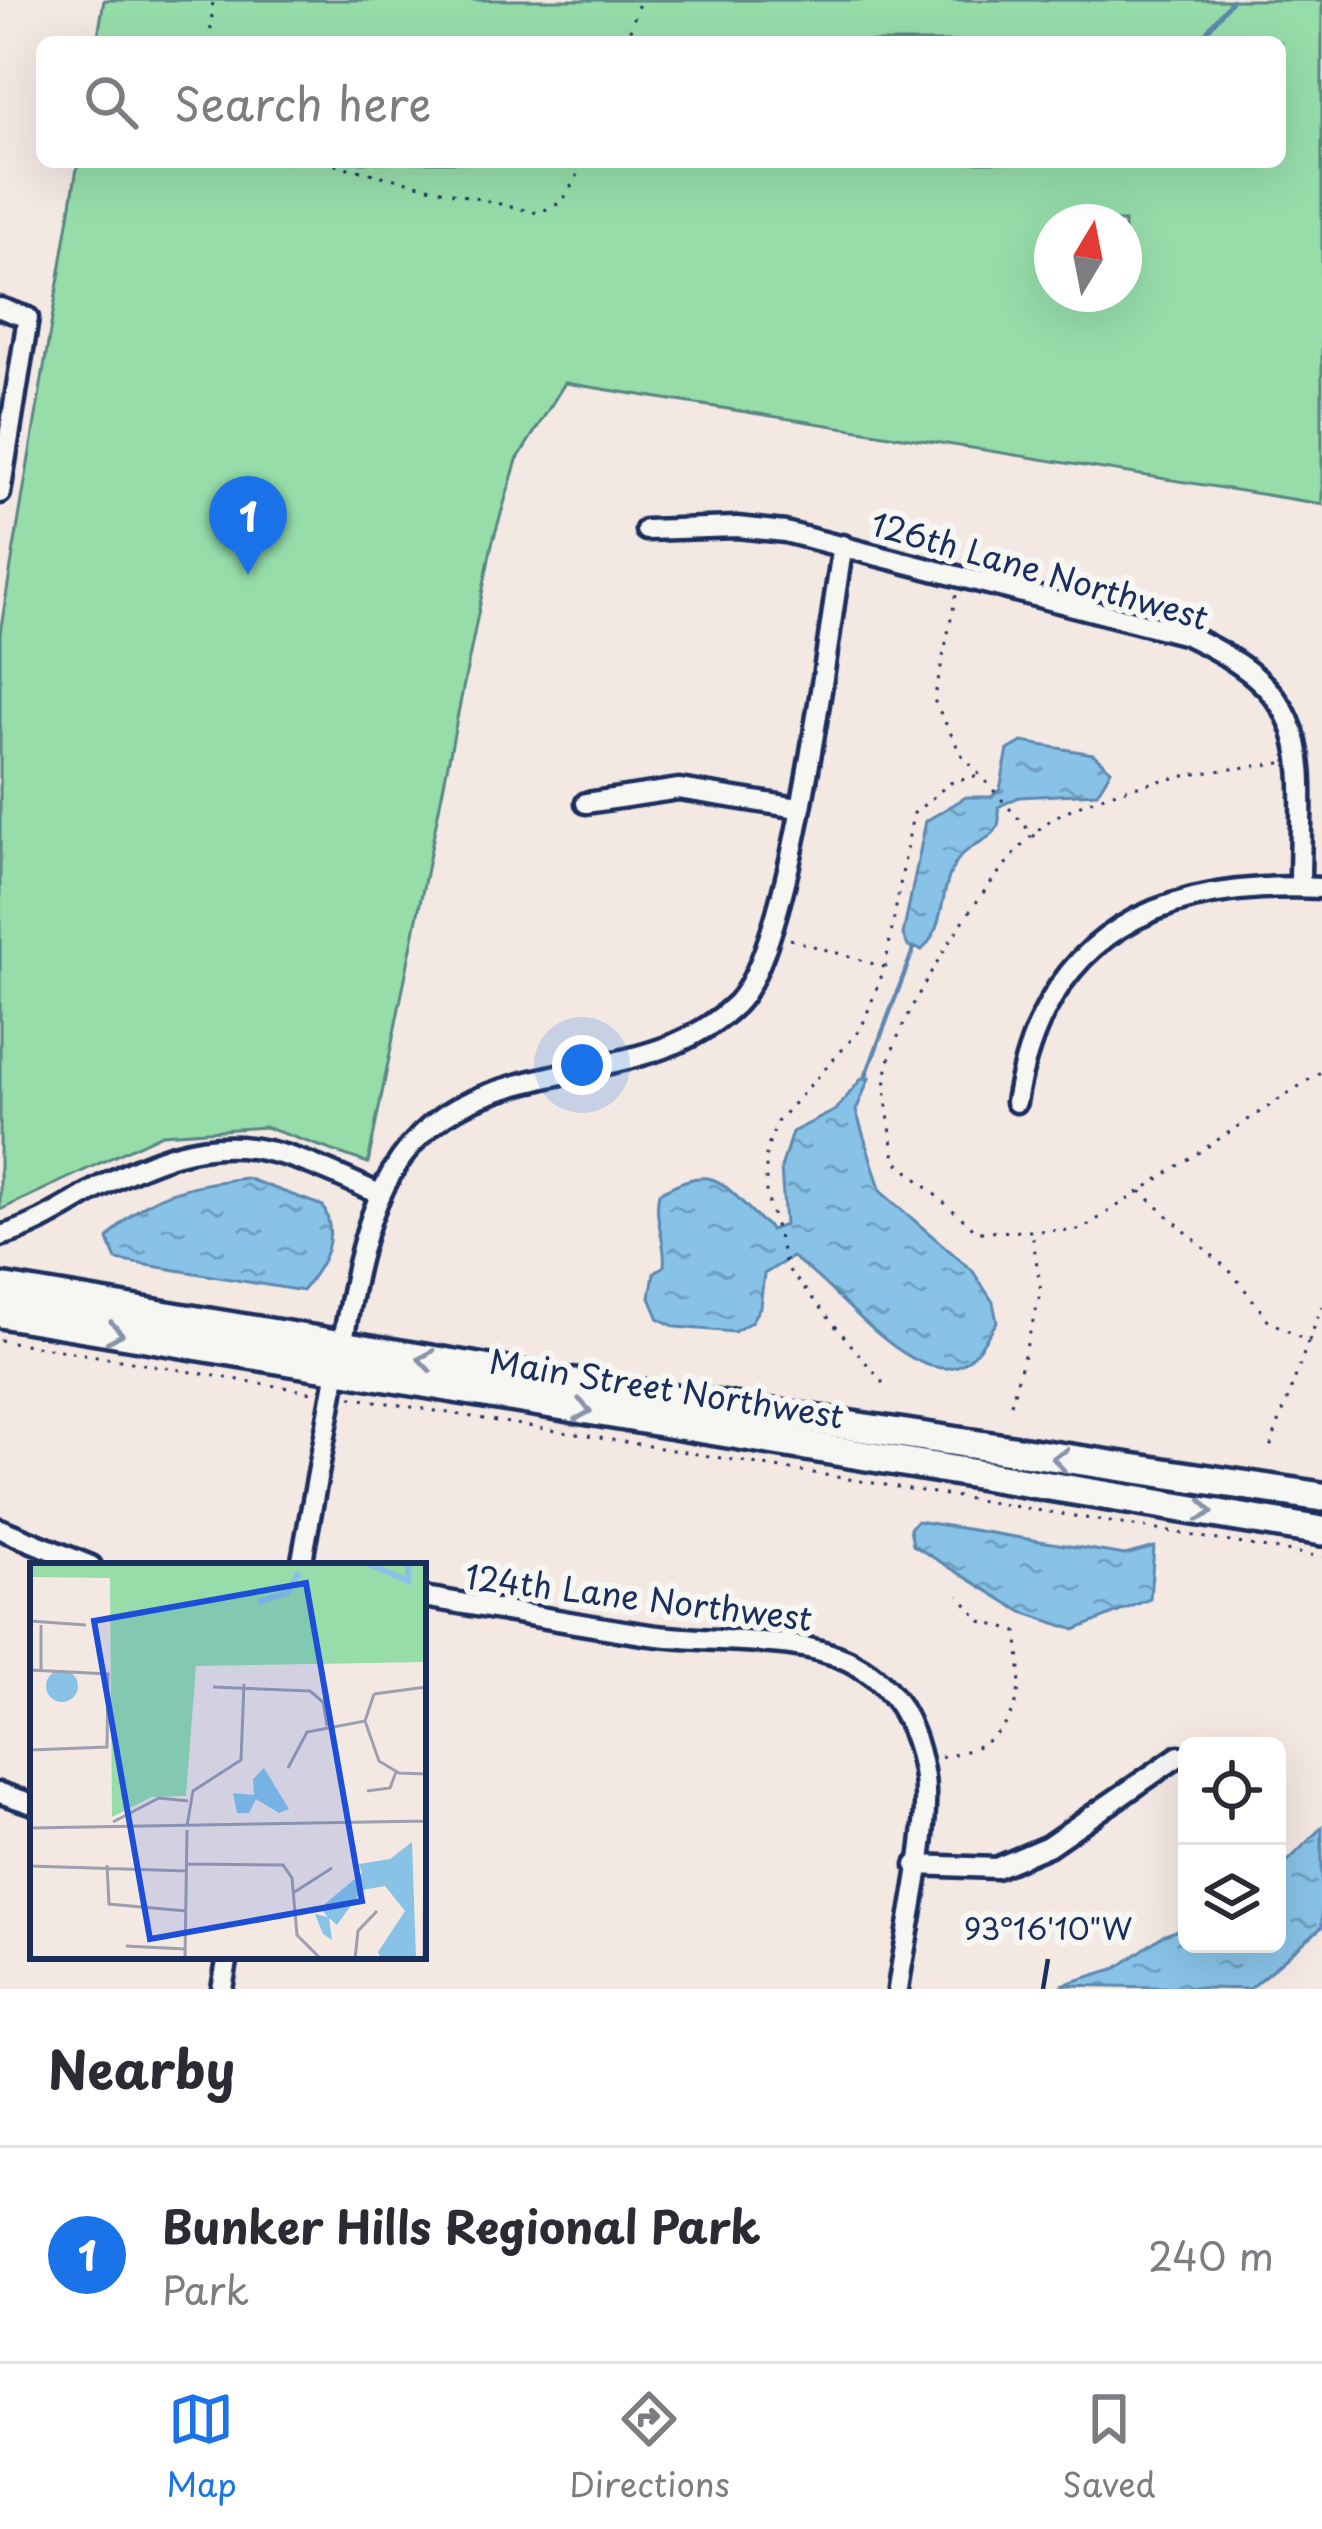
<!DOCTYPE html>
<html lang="en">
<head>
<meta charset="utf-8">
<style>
  :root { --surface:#fff; --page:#f2f2f3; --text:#2b2b33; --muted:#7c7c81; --line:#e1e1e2; --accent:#1a73e8 }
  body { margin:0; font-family:"Playpen Sans",sans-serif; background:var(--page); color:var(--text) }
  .controls { position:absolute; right:36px; bottom:36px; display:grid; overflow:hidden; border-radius:18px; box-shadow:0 12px 48px #0002 }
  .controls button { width:108px; height:108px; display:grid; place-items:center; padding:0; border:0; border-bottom:3px solid var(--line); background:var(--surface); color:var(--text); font:60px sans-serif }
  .compass { position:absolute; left:1034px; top:204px; width:108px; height:108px; border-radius:50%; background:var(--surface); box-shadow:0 12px 48px #0002; rotate:10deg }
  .you { position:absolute; left:582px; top:1065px; width:42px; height:42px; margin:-30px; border:9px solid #fff; border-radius:50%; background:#1a73e8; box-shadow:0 0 0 18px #1a73e833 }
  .badge { display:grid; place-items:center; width:78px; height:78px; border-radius:50%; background:var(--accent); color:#fff; font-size:39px; font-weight:700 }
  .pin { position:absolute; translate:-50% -99px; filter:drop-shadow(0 3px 6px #0008) }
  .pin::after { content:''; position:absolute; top:63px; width:42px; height:36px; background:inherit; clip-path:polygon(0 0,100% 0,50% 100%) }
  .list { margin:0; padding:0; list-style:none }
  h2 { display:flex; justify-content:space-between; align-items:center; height:156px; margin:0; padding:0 48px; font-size:51px }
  h2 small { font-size:39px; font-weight:400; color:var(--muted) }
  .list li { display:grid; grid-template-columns:78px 1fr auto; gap:36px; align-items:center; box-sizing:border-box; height:216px; padding:0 48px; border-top:3px solid var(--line) }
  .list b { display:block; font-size:45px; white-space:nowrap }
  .list p { margin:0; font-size:39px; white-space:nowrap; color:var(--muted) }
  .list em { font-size:39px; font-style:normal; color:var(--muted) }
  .icon { flex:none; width:66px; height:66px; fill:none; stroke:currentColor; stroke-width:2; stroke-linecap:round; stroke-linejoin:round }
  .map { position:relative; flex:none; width:1322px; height:1989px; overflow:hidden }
  .search { position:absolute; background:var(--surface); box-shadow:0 12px 48px #0002; left:36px; right:36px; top:36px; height:132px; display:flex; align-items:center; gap:30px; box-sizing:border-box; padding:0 42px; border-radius:18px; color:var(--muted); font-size:45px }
  .sheet { height:372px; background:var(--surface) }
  nav { display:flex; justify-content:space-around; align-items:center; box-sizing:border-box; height:168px; border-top:3px solid var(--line); background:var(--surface); font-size:33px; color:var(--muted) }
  nav a { display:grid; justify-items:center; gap:6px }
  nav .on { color:var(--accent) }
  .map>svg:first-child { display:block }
  .park { fill:#96ddaa; stroke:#588684; stroke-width:3; fill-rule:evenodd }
  .water { fill:url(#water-ripples); stroke:#5c88b0; stroke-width:3 }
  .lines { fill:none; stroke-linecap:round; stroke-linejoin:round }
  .stream { stroke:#5c88b0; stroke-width:4.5 }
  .minor-casing { stroke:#1b2f5e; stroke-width:27 }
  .secondary-casing { stroke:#1b2f5e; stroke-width:36 }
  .path { stroke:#1b2f5e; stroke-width:3; stroke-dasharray:3 9; stroke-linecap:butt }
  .minor { stroke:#f6f6f2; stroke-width:18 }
  .secondary { stroke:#f6f6f2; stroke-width:27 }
  .oneway { stroke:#8892a8 }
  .ticks { fill:none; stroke:#1b2f5e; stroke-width:4.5 }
  .labels { text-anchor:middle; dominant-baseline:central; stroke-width:12; stroke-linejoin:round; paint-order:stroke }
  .street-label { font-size:33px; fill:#1b2f5e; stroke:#f6f6f2 }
  .inset-river { fill:none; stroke:#88c3e7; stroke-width:6 }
  .inset-road { fill:none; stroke:#9d9eae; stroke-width:3 }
  .view { fill:#1d4ed8; fill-opacity:0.15; stroke:#1d4ed8; stroke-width:6 }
  .inset-edge { fill:none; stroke:#1b2f5e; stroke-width:6 }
  .ticks-label { font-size:30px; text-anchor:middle; fill:#1b2f5e; stroke:#f6f6f2; stroke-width:12; stroke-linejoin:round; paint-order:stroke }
</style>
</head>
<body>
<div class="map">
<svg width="1322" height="1989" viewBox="0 0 1322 1989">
  <defs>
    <pattern id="water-ripples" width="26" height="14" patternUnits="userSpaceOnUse" patternTransform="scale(3)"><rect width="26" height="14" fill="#88c3e7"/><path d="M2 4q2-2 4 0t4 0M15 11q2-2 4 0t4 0" fill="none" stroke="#6e9fbe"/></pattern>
  </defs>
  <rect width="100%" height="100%" fill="#f4e8e3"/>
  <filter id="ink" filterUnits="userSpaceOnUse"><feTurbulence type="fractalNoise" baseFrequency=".00833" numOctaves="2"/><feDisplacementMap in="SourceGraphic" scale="24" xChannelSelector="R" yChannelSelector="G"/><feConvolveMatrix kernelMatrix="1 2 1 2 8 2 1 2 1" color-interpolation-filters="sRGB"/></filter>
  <g filter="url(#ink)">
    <path class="park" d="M104,0H1322V504L565,383L517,460L492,544L368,1163L265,1127L162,1134L0,1210V633L78,162H1280V42H97ZM1052,222H1124V294H1052Z"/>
    <g class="water">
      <path d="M1022,742L1093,754L1111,770L1097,793L1019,797L998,807C1005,840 980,837 962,855C937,881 949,924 922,950L908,946L903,935L926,821L966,797H991L1000,789L1008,750Z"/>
      <path d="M862,1078H869L856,1111L881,1192L972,1270L993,1302L997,1322C987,1336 976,1358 960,1365C910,1388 834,1283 792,1257L764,1274L760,1307L751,1322L734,1332L676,1327L659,1319L650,1298L654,1273L664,1266C667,1242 653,1220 659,1193C714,1163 719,1180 758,1218C762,1223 768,1224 770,1230L785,1225L781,1168L792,1132L836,1110Z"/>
      <path d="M246,1178L323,1206C339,1239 324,1264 302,1291L116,1260L108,1239C143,1192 191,1185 246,1178Z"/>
      <polygon points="917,1521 1125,1555 1154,1547 1150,1599 1075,1630 1022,1612 913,1545 910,1528"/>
      <polygon points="1322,1827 1322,1927 1249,1989 1062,1985 1117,1968 1162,1936 1187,1927 1187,1944 1277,1944 1277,1872"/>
    </g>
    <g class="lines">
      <g class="stream">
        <polyline points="1190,42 1199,41 1232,0"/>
        <polyline points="865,1078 914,948"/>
      </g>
      <g class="minor-casing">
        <g id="minor">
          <polyline points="0,308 28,318 0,493"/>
          <path d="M646,530L737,527L785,532L1187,635C1322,699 1300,753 1300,887"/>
          <polyline points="586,803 679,789 798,808"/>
          <path d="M1016,1102C1045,931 1162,880 1322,888"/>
          <path d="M0,1236C36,1227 67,1205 100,1187C216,1125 265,1140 379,1194"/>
          <path d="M342,1346C358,1260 371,1155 457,1108C502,1084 557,1076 606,1064C655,1053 699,1040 736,1004C793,946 827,638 843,545"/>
          <polyline points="0,1529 91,1566"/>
          <polyline points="301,1566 337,1370"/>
          <path d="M423,1597C498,1609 574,1624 650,1635C762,1650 895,1615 923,1771C933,1825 906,1931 898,1989"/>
          <polyline points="0,1793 33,1804"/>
          <polyline points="916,1865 996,1868 1048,1846 1179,1756"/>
          <polyline points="222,1989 228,1956"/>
        </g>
      </g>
      <g class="secondary-casing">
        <g id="secondary">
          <polyline points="0,1288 568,1383 1322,1497"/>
          <polyline points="0,1313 1322,1531"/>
        </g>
      </g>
      <g class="path">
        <polyline points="210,42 213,0"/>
        <polyline points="626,42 640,0"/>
        <polyline points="323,162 538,213 562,202 585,162"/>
        <polyline points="956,595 934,700 961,754 1035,837"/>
        <path d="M1281,763C1205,772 1128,780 1059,815C1004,844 900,1008 887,1069C882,1095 892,1133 895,1160L978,1232L1081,1230L1322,1071"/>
        <polyline points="790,939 884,967"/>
        <polyline points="1140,1191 1233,1274 1269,1321 1308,1342 1270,1448"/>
        <polyline points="0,1340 318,1393"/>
        <polyline points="1309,1341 1322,1306"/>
        <polyline points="883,1383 787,1268 766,1193 766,1152 777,1122 861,1029 885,967 913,814 950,783 980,775"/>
        <polyline points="351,1397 1322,1557"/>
        <polyline points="1011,1404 1041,1291 1032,1233"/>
        <path d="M941,1757C1018,1744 1026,1699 1017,1632L981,1621L959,1596"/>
      </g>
      <use href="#minor" class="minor"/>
      <use href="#secondary" class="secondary"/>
    </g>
    <defs><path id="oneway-chevron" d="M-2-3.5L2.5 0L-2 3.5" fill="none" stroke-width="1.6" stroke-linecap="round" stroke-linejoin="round" transform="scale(3)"/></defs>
    <g class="oneway">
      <use href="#oneway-chevron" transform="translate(115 1333) rotate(10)"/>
      <use href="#oneway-chevron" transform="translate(426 1360) rotate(-171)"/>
      <use href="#oneway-chevron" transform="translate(583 1410) rotate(9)"/>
      <use href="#oneway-chevron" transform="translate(1060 1459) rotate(-171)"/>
      <use href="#oneway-chevron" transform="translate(1205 1511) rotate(10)"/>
    </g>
  </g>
  <path class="ticks" d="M1043,1989L1048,1959"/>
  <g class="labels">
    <g class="street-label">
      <text transform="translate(1040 569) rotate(16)">126th Lane Northwest</text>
      <text transform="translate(667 1387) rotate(9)">Main Street Northwest</text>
      <text transform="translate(639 1596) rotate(7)">124th Lane Northwest</text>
    </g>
  </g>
  <g transform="translate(30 1563)">
    <rect width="396" height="396" fill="#f4e8e3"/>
    <path d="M0,0H396V99L166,103L156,233L122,234L82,254L80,15L0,14Z" fill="#96ddaa"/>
    <path d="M16 123a16 16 0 1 1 32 0a16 16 0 1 1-32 0ZM234,205L259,246L249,250L226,236L219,250H207L203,230L224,232L223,216ZM382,279L386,396H351L348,389L375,348L355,323L332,327L307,362L299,355L302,377L293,371L285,351L298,354L290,345L332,310L329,301L360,296Z" fill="#88c3e7"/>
    <path class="inset-river" d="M337,0L378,18V0M228,39L257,30L269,9"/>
    <path class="inset-road" d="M0,58L56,62M0,107L78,111L77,184L0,187M11,107V62M183,124L280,128L293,139L297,163M344,131L335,158L349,198L369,210L396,211M344,131L396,124M258,205L277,169L335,158M337,228L360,225L366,209M395,258L396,215M83,259L129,235L158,238M157,263L163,228L211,197L214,121M0,265L396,258M157,301L253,302L262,315L267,372L291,396M77,302L79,341L156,348M0,303L157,308M263,330L302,305M96,383L155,386M155,396L157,267M325,396L328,368L347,348M394,396L395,258"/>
    <path class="view" d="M276,20L332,338L120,376L64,58Z"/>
    <rect width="396" height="396" class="inset-edge"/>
  </g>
  <g class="ticks-label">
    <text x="1048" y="1940">93°16'10"W</text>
  </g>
</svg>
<div class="controls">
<button><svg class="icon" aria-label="locate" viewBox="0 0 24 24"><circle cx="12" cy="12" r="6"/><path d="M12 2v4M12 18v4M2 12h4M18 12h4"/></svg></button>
<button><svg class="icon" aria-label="layers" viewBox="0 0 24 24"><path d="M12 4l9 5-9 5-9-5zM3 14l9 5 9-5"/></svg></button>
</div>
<svg class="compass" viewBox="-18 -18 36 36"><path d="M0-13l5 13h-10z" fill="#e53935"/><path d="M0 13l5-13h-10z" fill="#7c7c81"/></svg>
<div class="you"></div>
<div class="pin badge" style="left:248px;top:575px">1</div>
<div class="search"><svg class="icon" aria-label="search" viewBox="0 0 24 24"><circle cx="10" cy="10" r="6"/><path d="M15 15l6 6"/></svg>Search here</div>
</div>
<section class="sheet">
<h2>Nearby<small></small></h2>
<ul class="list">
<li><span class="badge">1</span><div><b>Bunker Hills Regional Park</b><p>Park</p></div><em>240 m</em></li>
</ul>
</section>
<nav>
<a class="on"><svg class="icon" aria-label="map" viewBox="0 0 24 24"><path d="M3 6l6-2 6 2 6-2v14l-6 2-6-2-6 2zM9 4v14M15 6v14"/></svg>Map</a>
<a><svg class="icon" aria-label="directions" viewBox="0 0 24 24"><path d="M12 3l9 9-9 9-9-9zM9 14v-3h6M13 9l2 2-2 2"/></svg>Directions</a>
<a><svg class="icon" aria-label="saved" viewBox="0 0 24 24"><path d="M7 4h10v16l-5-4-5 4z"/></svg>Saved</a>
</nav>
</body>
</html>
